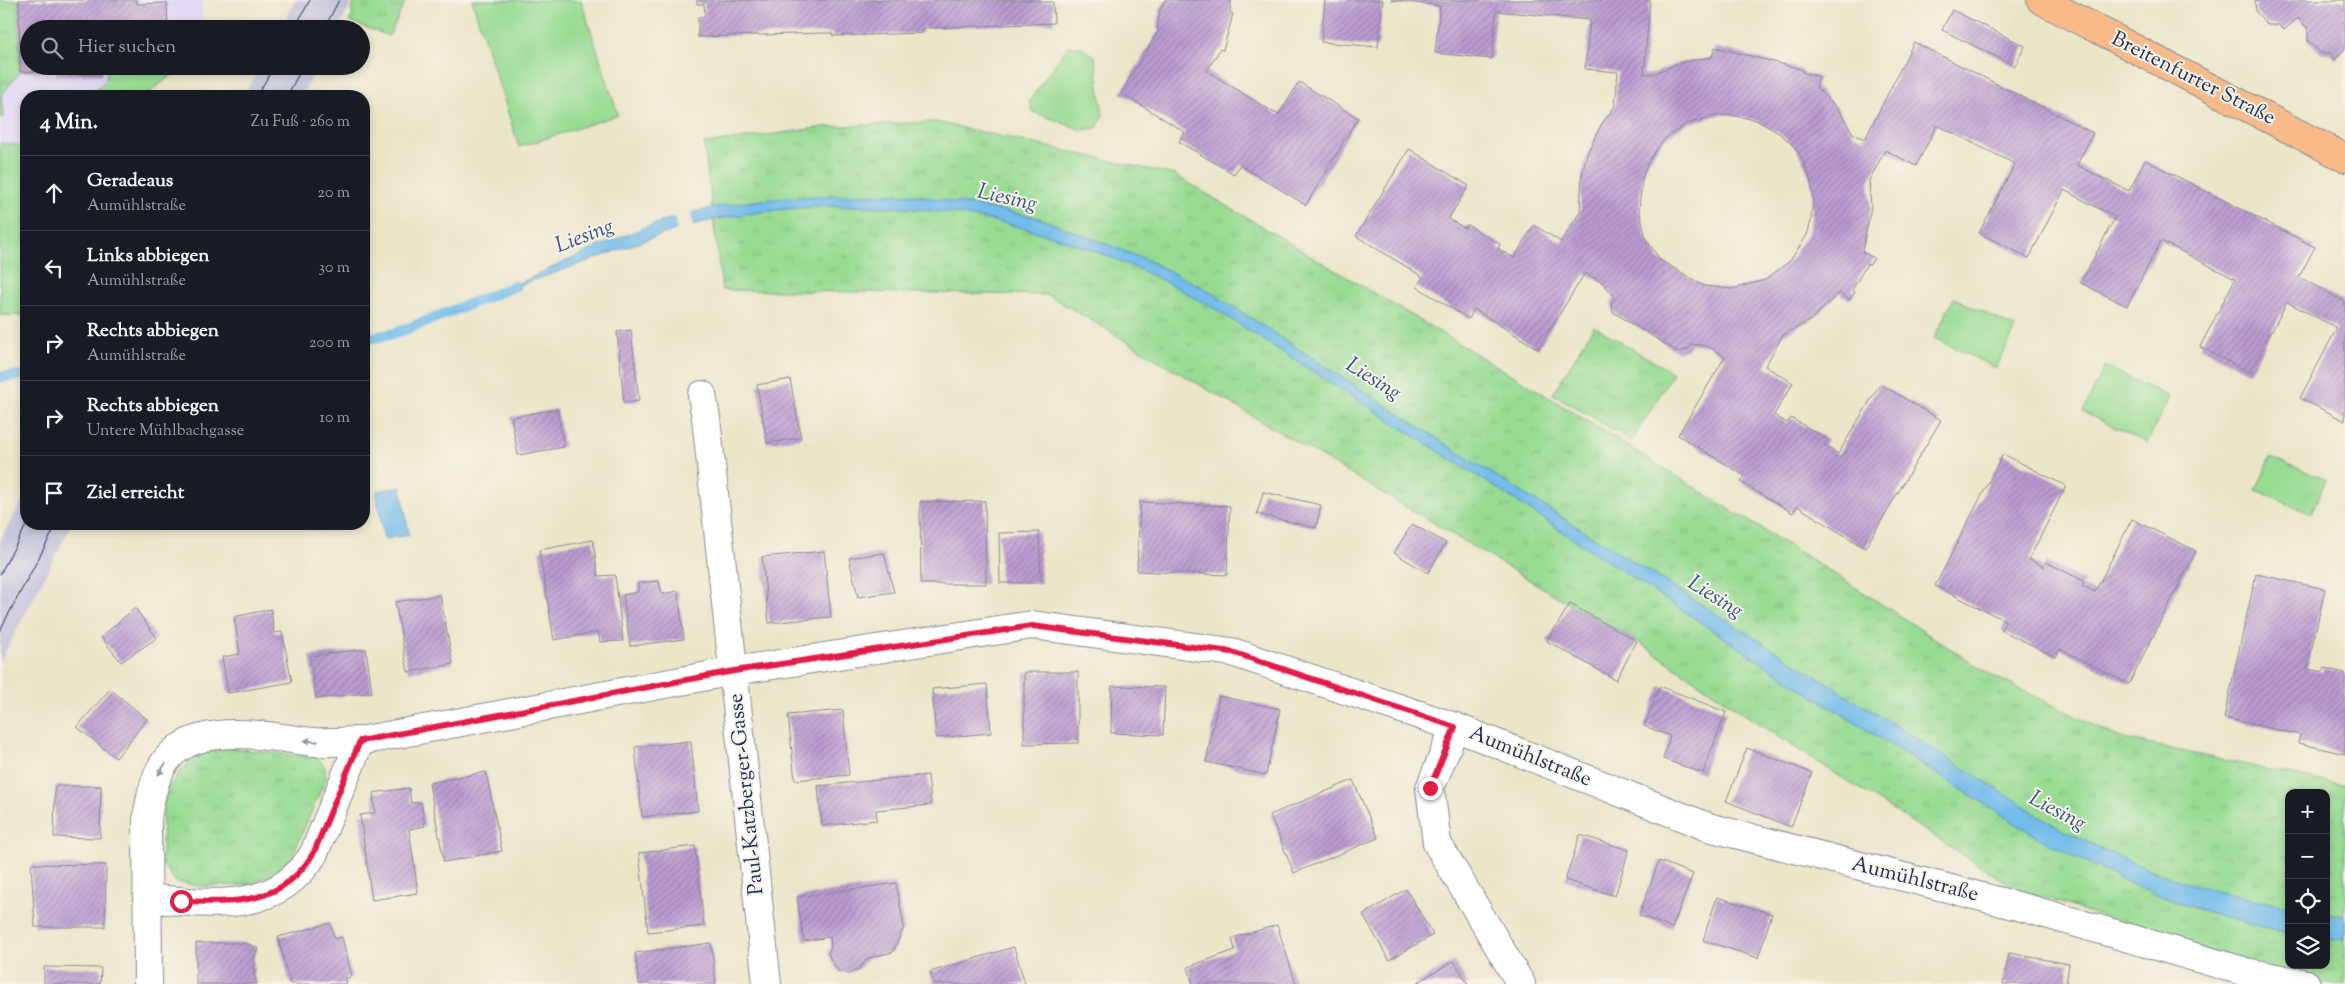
<!DOCTYPE html>
<html lang="de">
<head>
<meta charset="utf-8">
<style>
  :root { --surface:#171b24; --page:#242831; --text:#f1f3f6; --muted:#9ea1a6; --line:#363941 }
  body { margin:0; font-family:"Sorts Mill Goudy",serif; background:var(--page); color:var(--text) }
  .controls { position:absolute; right:15px; bottom:15px; display:grid; overflow:hidden; border-radius:10px; box-shadow:0 2px 8px #0003 }
  .controls button { width:45px; height:45px; display:grid; place-items:center; padding:0; border:0; border-bottom:1px solid var(--line); background:var(--surface); color:var(--text); font:25px sans-serif }
  .stop { position:absolute; width:15px; height:15px; margin:-11px; border:4px solid #e11d48; border-radius:50%; background:#fff }
  .stop.end { background:#e11d48; border-color:#fff; box-shadow:0 1px 5px #0008 }
  .list { margin:0; padding:0; list-style:none }
  h2 { display:flex; justify-content:space-between; align-items:center; height:65px; margin:0; padding:0 20px; font-size:21px }
  h2 small { font-size:16px; font-weight:400; color:var(--muted) }
  .list li { display:grid; grid-template-columns:32px 1fr auto; gap:15px; align-items:center; box-sizing:border-box; height:75px; padding:0 20px; border-top:1px solid var(--line) }
  .list b { display:block; font-size:19px; white-space:nowrap }
  .list p { margin:0; font-size:16px; white-space:nowrap; color:var(--muted) }
  .list em { font-size:16px; font-style:normal; color:var(--muted) }
  .icon { flex:none; width:28px; height:28px; fill:none; stroke:currentColor; stroke-width:2; stroke-linecap:round; stroke-linejoin:round }
  .map { position:relative; flex:none; width:2345px; height:984px; overflow:hidden }
  .search { position:absolute; background:var(--surface); box-shadow:0 2px 8px #0003; left:20px; top:20px; width:350px; height:55px; display:flex; align-items:center; gap:12px; box-sizing:border-box; padding:0 18px; border-radius:28px; color:var(--muted); font-size:19px }
  .panel { position:absolute; background:var(--surface); box-shadow:0 2px 8px #0003; left:20px; top:90px; width:350px; height:440px; border-radius:20px }
  .map>svg:first-child { display:block }
  .built { fill:#dfd5f5 }
  .railway { fill:#c3c1db }
  .grass { fill:url(#grass-tufts); stroke:#5a8678; fill-rule:evenodd }
  .park { fill:#98dc93; stroke:#5a8678 }
  .water { fill:#73bceb; stroke:#4776a4 }
  .pier { fill:#ece6c9 }
  .lines { fill:none; stroke-linecap:round; stroke-linejoin:round }
  .stream { stroke:#73bceb; stroke-width:11 }
  .building { fill:url(#building-hatch); fill-rule:evenodd }
  .street-casing { stroke:#848a94; stroke-width:30 }
  .primary-casing { stroke:#848a94; stroke-width:30 }
  .street { stroke:#fff; stroke-width:28 }
  .primary { stroke:#fabb8b; stroke-width:28 }
  .tram { stroke:#1b2f5e; stroke-width:1 }
  .oneway { fill:#8d97ae }
  .route { stroke:#e11d48; stroke-width:6 }
  .labels { text-anchor:middle; dominant-baseline:central; stroke-width:4; stroke-linejoin:round; paint-order:stroke }
  .street-label { font-size:21px; fill:#1b2f5e; stroke:#f7f3e8 }
  .water-label { font-size:22px; font-style:italic; fill:#315281; stroke:#f7f3e8 }
</style>
</head>
<body>
<div class="map">
<svg width="2345" height="984" viewBox="0 0 2345 984">
  <defs>
    <pattern id="grass-tufts" width="24" height="20" patternUnits="userSpaceOnUse" patternTransform="scale(1.25)"><rect width="24" height="20" fill="#98dc93"/><path d="M3 7l-1-3M5 7V3M7 7l1-3M15 17l-1-3M17 17v-4M19 17l1-3" fill="none" stroke="#82bd81"/></pattern>
    <pattern id="building-hatch" width="6" height="6" patternUnits="userSpaceOnUse" patternTransform="scale(1.25)"><rect width="6" height="6" fill="#bb9bd1"/><path d="M-1 1l2-2M0 6l6-6M5 7l2-2" fill="none" stroke="#977fad"/></pattern>
  </defs>
  <rect width="100%" height="100%" fill="#f7f3e8"/>
  <filter id="ink" filterUnits="userSpaceOnUse"><feTurbulence type="fractalNoise" baseFrequency=".02" numOctaves="2"/><feDisplacementMap in="SourceGraphic" scale="10" xChannelSelector="R" yChannelSelector="G"/><feConvolveMatrix kernelMatrix="1 2 1 2 8 2 1 2 1" color-interpolation-filters="sRGB"/></filter>
  <filter id="wash" filterUnits="userSpaceOnUse"><feTurbulence type="fractalNoise" baseFrequency=".0096" numOctaves="4" result="noise"/><feDisplacementMap in="SourceGraphic" scale="20" xChannelSelector="R" yChannelSelector="G"/><feGaussianBlur stdDeviation="1.12" result="paint"/><feColorMatrix in="noise" values="0 0 0 0 0 0 0 0 0 0 0 0 0 0 0 0 0 1.4 0 .05"/><feComposite in="paint" operator="in"/></filter>
  <g filter="url(#wash)">
    <rect width="100%" height="100%" fill="#ece6c9"/>
    <polygon class="built" points="0,0 202,0 202,29 191,29 183,23 180,29 29,29 29,66 183,66 145,96 26,96 26,316 0,315"/>
    <g class="railway">
      <polygon points="296,0 353,0 338,29 280,29"/>
      <polygon points="260,66 318,66 301,96 244,96"/>
      <polygon points="26,495 26,524 72,524 0,662 0,540"/>
    </g>
    <g class="grass">
      <polygon points="0,0 19,0 20,72 1,95 3,117 0,117"/>
      <polygon points="356,0 406,0 389,36 349,21 353,15 351,10"/>
      <path d="M936,122L1175,175L1542,393L1841,578L1991,675L2120,738L2345,786V984H2308L2015,888L1775,735L1637,641L1570,604L1048,295L722,290L704,144L824,127ZM2289,793H2326V965H2289Z"/>
      <polygon points="1594,326 1673,373 1632,441 1553,394"/>
      <polygon points="230,748 318,758 325,767 326,778 292,857 272,874 248,885 200,886 176,882 162,864 163,805 168,788 182,769 200,754"/>
    </g>
    <g class="park">
      <polygon points="472,0 581,0 618,115 519,147"/>
      <polygon points="1068,46 1082,47 1095,57 1103,116 1097,128 1082,130 1033,112 1029,101"/>
      <polygon points="139,66 183,66 145,96 91,96 106,80 107,69 138,68"/>
      <polygon points="0,143 26,146 26,316 0,315"/>
      <polygon points="1954,298 2016,328 1996,368 1934,338"/>
      <polygon points="2105,366 2169,397 2147,443 2083,412"/>
      <polygon points="2271,457 2326,480 2311,514 2256,490"/>
    </g>
    <g class="water">
      <path d="M895,194L916,195L1036,217L1147,260L1204,288L1478,465L2061,829C2084,840 2107,852 2131,862C2181,884 2235,897 2289,906V933L2245,923L2182,904L2127,882L2047,843L1808,693L1490,484L1218,311C1063,218 891,184 713,220C679,227 646,240 613,252C576,266 539,278 502,291C564,263 626,230 691,213C758,195 827,196 895,194Z"/>
      <polygon points="401,487 409,535 384,539 376,491"/>
      <polygon points="2326,913 2345,915 2345,940 2326,938"/>
    </g>
    <polygon class="pier" points="691,210 693,227 677,232 675,215"/>
    <g class="lines">
      <g class="stream">
        <polyline points="364,339 394,334 515,286"/>
        <polyline points="0,377 26,375"/>
      </g>
    </g>
    <g id="blocks">
      <g class="building">
        <polygon points="19,0 137,0 137,4 167,3 168,29 29,29 29,66 139,66 139,68 102,69 102,74 56,75 56,71 20,72"/>
        <polygon points="697,0 1041,0 1041,2 1053,2 1054,23 930,28 922,28 922,33 833,36 832,33 824,33 698,37 698,17 705,17 704,4 697,4"/>
        <polygon points="1165,0 1231,0 1230,12 1233,14 1223,50 1220,49 1207,71 1271,111 1279,115 1299,82 1358,118 1306,205 1240,165 1234,174 1179,142 1185,132 1121,93 1159,30 1157,29 1160,10"/>
        <polygon points="1325,0 1383,0 1378,47 1321,42"/>
        <path d="M1391,0H1650L1644,74H1653L1679,63L1712,57L1715,47L1793,67L1803,70L1802,72L1819,77L1816,87L1838,109L1854,135L1865,139L1914,42L2093,133L2077,165L2102,178L2129,191L2145,160L2315,247L2299,277L2345,302V421L2300,398L2337,328L2287,302L2250,373L2200,347L2235,279L2161,241L2127,306L2081,283L2115,217L2064,190L2029,258L1979,233L2015,164L1937,125L1916,166L1885,150L1869,181L1871,207L1862,252L1874,258L1870,265L1867,264L1852,290L1855,292L1850,300L1839,293L1811,320L1783,335L1765,366L1793,383L1774,415L1787,423L1791,418L1827,439L1824,445L1838,454L1880,384L1941,420L1865,548L1797,506L1793,513L1767,498L1741,482L1745,476L1678,435L1725,357L1708,346L1691,344L1689,349L1678,352L1613,312L1611,303L1615,297L1603,283L1585,273L1538,349L1474,309L1469,319L1417,287L1423,277L1356,236L1409,149L1469,186L1448,219L1465,228L1468,225L1483,234L1500,244L1498,249L1514,258L1534,225L1561,242L1580,212L1582,174L1587,154L1601,125L1615,106L1618,72L1585,69L1590,20L1496,11L1492,59L1435,53L1440,6ZM1719,115H1732L1756,120L1779,133L1792,144L1802,158L1811,181L1813,198L1811,221L1807,235L1790,261L1765,280L1732,289L1704,286L1660,260L1646,239L1639,209L1642,179L1647,164L1659,146L1666,138L1686,124Z"/>
        <polygon points="2255,0 2345,0 2345,49 2335,59 2330,53 2321,53 2308,41 2308,29 2298,18 2284,30 2279,25 2268,25 2256,12"/>
        <polygon points="1952,10 2025,46 2015,66 1942,30"/>
        <polygon points="631,330 639,401 624,403 617,332"/>
        <polygon points="790,379 801,438 767,443 757,385"/>
        <polygon points="557,409 564,447 518,455 511,417"/>
        <polygon points="2003,454 2066,486 2029,559 2044,567 2046,562 2084,581 2082,586 2089,589 2095,592 2132,519 2196,551 2129,684 2060,649 2056,657 2001,630 2006,621 1935,586"/>
        <polygon points="1263,492 1321,505 1316,528 1257,514"/>
        <polygon points="985,501 986,584 921,584 920,502"/>
        <polygon points="1140,502 1230,506 1227,575 1137,571"/>
        <polygon points="1412,524 1446,543 1428,573 1394,553"/>
        <polygon points="1039,532 1041,583 1000,583 999,533"/>
        <polygon points="593,540 598,576 615,575 623,641 600,642 598,632 554,640 539,550"/>
        <polygon points="824,551 831,617 769,623 762,557"/>
        <polygon points="884,553 894,592 858,597 849,558"/>
        <polygon points="2256,574 2325,589 2307,669 2323,672 2324,668 2345,673 2345,754 2298,743 2300,735 2224,718"/>
        <polygon points="659,581 662,594 678,591 684,639 630,646 623,595 638,592 638,583"/>
        <polygon points="440,595 453,664 408,672 395,602"/>
        <polygon points="1570,604 1637,641 1616,680 1547,641"/>
        <polygon points="135,608 157,638 121,662 101,637"/>
        <polygon points="271,609 274,633 282,632 292,682 228,693 222,657 240,654 234,617"/>
        <polygon points="366,649 372,692 316,699 310,656"/>
        <polygon points="1024,672 1078,672 1078,743 1024,744"/>
        <polygon points="987,684 991,733 936,738 932,689"/>
        <polygon points="1112,686 1165,687 1163,735 1111,733"/>
        <polygon points="1660,686 1726,712 1703,773 1663,759 1670,736 1644,726"/>
        <polygon points="110,689 147,719 116,758 77,727"/>
        <polygon points="1219,696 1280,709 1266,775 1206,762"/>
        <polygon points="843,710 849,775 795,780 788,715"/>
        <polygon points="691,741 698,811 642,817 635,747"/>
        <polygon points="1747,748 1812,773 1791,827 1726,801"/>
        <polygon points="486,772 502,851 444,862 429,783"/>
        <polygon points="928,775 931,805 876,810 877,820 822,826 818,786"/>
        <polygon points="1353,780 1378,838 1294,873 1270,815"/>
        <polygon points="55,786 101,786 100,838 54,837"/>
        <polygon points="409,788 411,803 421,802 425,826 409,829 418,893 372,900 360,815 375,813 373,793"/>
        <polygon points="1580,835 1629,850 1615,896 1565,880"/>
        <polygon points="695,846 704,926 648,932 639,853"/>
        <polygon points="1659,861 1693,874 1672,928 1639,915"/>
        <polygon points="31,864 106,865 105,927 35,927"/>
        <polygon points="896,883 904,927 893,952 868,958 859,969 849,973 839,972 832,962 828,953 831,946 830,937 804,941 797,897"/>
        <polygon points="1406,889 1433,935 1389,960 1363,915"/>
        <polygon points="1717,897 1772,914 1758,958 1703,940"/>
        <polygon points="330,923 335,939 342,937 352,977 345,978 347,984 290,984 278,937"/>
        <polygon points="1277,925 1296,984 1193,984 1188,967 1235,950 1232,938"/>
        <polygon points="196,943 245,943 258,948 254,958 254,975 257,984 196,984"/>
        <polygon points="711,943 716,984 639,984 635,953"/>
        <polygon points="1014,947 1025,984 934,984 930,972"/>
        <polygon points="2009,953 2069,964 2066,984 2003,984"/>
        <polygon points="1454,961 1468,984 1415,984"/>
        <polygon points="44,967 101,968 100,984 44,984"/>
      </g>
    </g>
  </g>
  <g filter="url(#ink)">
    <use href="#blocks" fill-opacity="0" stroke="#848a94" stroke-width="1"/>
    <g class="lines">
      <g class="street-casing">
        <g id="street">
          <polyline points="702,395 706,418 767,984"/>
          <polyline points="1455,727 1430,788 1437,843 1521,984"/>
          <path d="M147,898C209,904 278,915 314,853L360,741"/>
          <path d="M148,984L147,820C149,803 152,788 159,772C185,716 267,737 314,742C329,743 345,741 360,741L734,671L1032,625L1232,652L1455,727L1708,827L2029,909L2246,972L2306,984"/>
        </g>
      </g>
      <g class="primary-casing">
        <polyline id="primary" points="2041,0 2345,158"/>
      </g>
      <use href="#street" class="street"/>
      <use href="#primary" class="primary"/>
      <g class="tram">
        <polyline points="294,29 310,0"/>
        <polyline points="324,29 339,0"/>
        <polyline points="257,96 274,66"/>
        <polyline points="287,96 303,66"/>
        <polyline points="0,574 27,524"/>
        <polyline points="0,630 57,524"/>
      </g>
    </g>
    <defs><path id="oneway-solid" d="M-6-.8H1V-3.2L6.5 0L1 3.2V.8H-6Z" transform="scale(1.25)"/></defs>
    <g class="oneway">
      <use href="#oneway-solid" transform="translate(311 741) rotate(-175)"/>
      <use href="#oneway-solid" transform="translate(162 769) rotate(122)"/>
    </g>
  </g>
  <g class="lines" filter="url(#ink)">
    <path class="route" d="M181,901C235,903 284,905 314,852L360,741L734,671L1032,626L1232,652L1455,727L1430,788"/>
  </g>
  <g class="labels">
    <g class="street-label">
      <text transform="translate(2193 79) rotate(27)">Breitenfurter Straße</text>
      <text transform="translate(1530 757) rotate(22)">Aumühlstraße</text>
      <text transform="translate(747 794) rotate(-96)">Paul-Katzberger-Gasse</text>
      <text transform="translate(1915 880) rotate(14)">Aumühlstraße</text>
    </g>
    <g class="water-label">
      <text transform="translate(1007 199) rotate(13)">Liesing</text>
      <text transform="translate(585 237) rotate(-21)">Liesing</text>
      <text transform="translate(1373 380) rotate(32)">Liesing</text>
      <text transform="translate(1715 598) rotate(32)">Liesing</text>
      <text transform="translate(2057 812) rotate(28)">Liesing</text>
    </g>
  </g>
</svg>
<div class="controls">
<button>+</button>
<button>−</button>
<button><svg class="icon" aria-label="locate" viewBox="0 0 24 24"><circle cx="12" cy="12" r="6"/><path d="M12 2v4M12 18v4M2 12h4M18 12h4"/></svg></button>
<button><svg class="icon" aria-label="layers" viewBox="0 0 24 24"><path d="M12 4l9 5-9 5-9-5zM3 14l9 5 9-5"/></svg></button>
</div>
<div class="stop" style="left:181px;top:901px"></div>
<div class="stop end" style="left:1430px;top:788px"></div>
<div class="search"><svg class="icon" aria-label="search" viewBox="0 0 24 24"><circle cx="10" cy="10" r="6"/><path d="M15 15l6 6"/></svg>Hier suchen</div>
<section class="panel">
<h2>4 Min.<small>Zu Fuß · 260 m</small></h2>
<ul class="list">
<li><svg class="icon" aria-label="ahead" viewBox="0 0 24 24"><path d="M12 20V5M6 11l6-6 6 6"/></svg><div><b>Geradeaus</b><p>Aumühlstraße</p></div><em>20 m</em></li>
<li><svg class="icon" aria-label="left" viewBox="0 0 24 24"><path d="M17 20v-9H6M10 6l-5 5 5 5"/></svg><div><b>Links abbiegen</b><p>Aumühlstraße</p></div><em>30 m</em></li>
<li><svg class="icon" aria-label="right" viewBox="0 0 24 24"><path d="M7 20v-9h11M14 6l5 5-5 5"/></svg><div><b>Rechts abbiegen</b><p>Aumühlstraße</p></div><em>200 m</em></li>
<li><svg class="icon" aria-label="right" viewBox="0 0 24 24"><path d="M7 20v-9h11M14 6l5 5-5 5"/></svg><div><b>Rechts abbiegen</b><p>Untere Mühlbachgasse</p></div><em>10 m</em></li>
<li><svg class="icon" aria-label="arrive" viewBox="0 0 24 24"><path d="M6 21V4h12l-3 4 3 4H6"/></svg><div><b>Ziel erreicht</b></div></li>
</ul>
</section>
</div>
</body>
</html>
